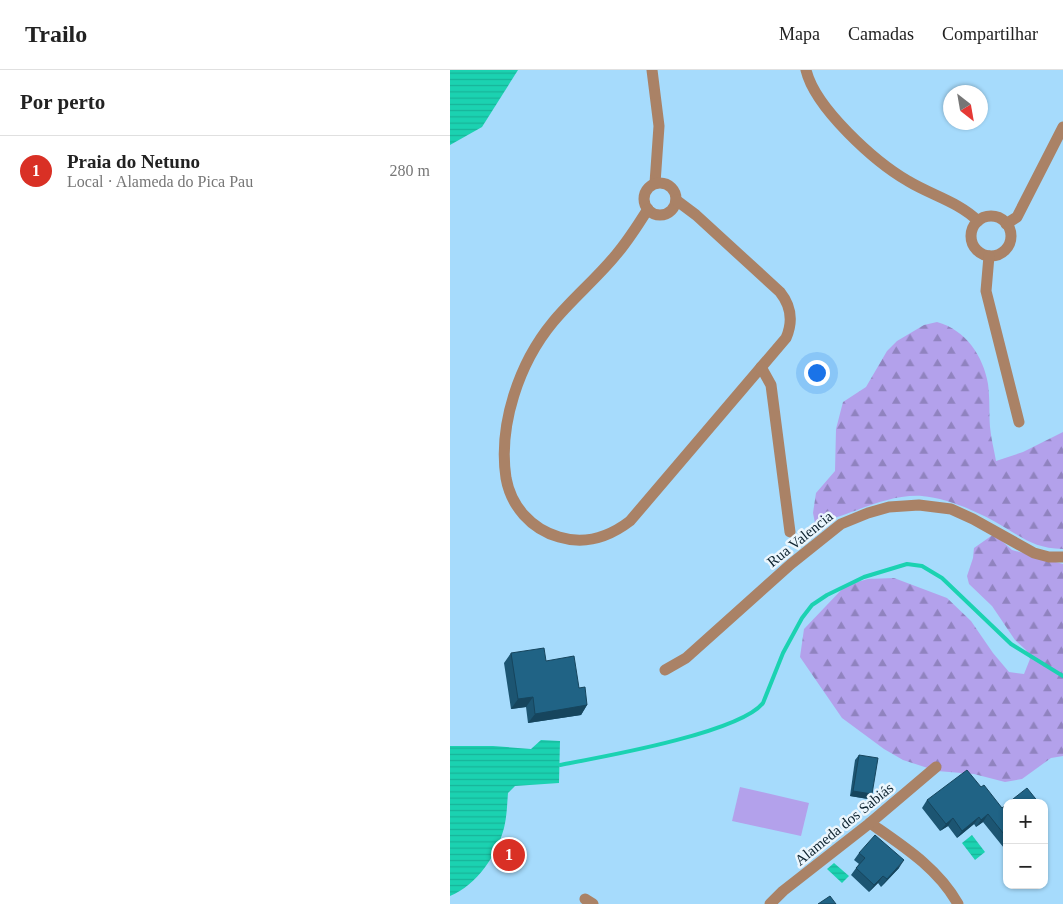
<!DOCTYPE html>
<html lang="pt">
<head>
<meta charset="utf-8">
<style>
  :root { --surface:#fff; --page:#f6f6f6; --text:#222; --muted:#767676; --line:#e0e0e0; --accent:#d93025 }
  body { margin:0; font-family:Georgia,serif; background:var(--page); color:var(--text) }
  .controls { position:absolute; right:15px; bottom:15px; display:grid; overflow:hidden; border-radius:10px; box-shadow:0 1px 4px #0004 }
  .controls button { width:45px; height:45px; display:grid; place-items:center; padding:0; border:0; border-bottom:1px solid var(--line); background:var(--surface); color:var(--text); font:25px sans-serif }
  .compass { position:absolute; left:493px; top:15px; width:45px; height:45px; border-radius:50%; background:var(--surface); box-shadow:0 1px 4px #0004; rotate:149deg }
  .you { position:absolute; left:366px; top:302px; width:18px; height:18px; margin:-12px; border:4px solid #fff; border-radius:50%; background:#1a73e8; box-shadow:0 0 0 8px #1a73e833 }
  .badge { display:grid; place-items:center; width:32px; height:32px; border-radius:50%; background:var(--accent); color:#fff; font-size:16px; font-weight:700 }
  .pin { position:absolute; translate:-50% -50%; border:2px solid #fff; box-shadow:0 1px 5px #0006 }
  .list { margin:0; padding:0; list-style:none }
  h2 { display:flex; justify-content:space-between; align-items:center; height:65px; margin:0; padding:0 20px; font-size:21px }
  h2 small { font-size:16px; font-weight:400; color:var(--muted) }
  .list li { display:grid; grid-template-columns:32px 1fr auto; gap:15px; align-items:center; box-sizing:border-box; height:70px; padding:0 20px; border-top:1px solid var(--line) }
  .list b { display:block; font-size:19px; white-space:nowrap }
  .list p { margin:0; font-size:16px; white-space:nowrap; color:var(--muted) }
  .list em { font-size:16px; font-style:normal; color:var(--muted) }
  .map { position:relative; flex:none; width:613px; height:834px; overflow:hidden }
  header { display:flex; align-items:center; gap:30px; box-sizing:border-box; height:70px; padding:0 25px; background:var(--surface); border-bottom:1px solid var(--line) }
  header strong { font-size:24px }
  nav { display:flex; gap:28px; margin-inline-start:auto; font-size:18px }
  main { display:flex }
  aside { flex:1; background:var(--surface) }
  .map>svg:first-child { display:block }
  .forest { fill:url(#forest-firs) }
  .garden { fill:#b3a1eb }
  .water { fill:url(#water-rules) }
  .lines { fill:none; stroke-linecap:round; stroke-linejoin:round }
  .stream { stroke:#1bd2b1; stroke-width:4 }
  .street { stroke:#aa8266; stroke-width:11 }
  .wall { fill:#1c5572 }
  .shaded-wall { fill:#16455d }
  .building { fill:#206385; stroke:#16455d }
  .labels { text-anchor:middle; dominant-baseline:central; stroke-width:5; stroke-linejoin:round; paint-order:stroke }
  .street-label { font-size:15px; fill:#0d222e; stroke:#ebf6fd }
</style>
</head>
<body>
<header>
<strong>Trailo</strong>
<nav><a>Mapa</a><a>Camadas</a><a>Compartilhar</a></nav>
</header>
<main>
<aside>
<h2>Por perto<small></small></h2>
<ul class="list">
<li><span class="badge">1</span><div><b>Praia do Netuno</b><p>Local · Alameda do Pica Pau</p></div><em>280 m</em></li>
</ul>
</aside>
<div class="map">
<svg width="613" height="834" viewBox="0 0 613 834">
  <defs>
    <pattern id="forest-firs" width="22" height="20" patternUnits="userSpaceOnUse" patternTransform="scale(1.25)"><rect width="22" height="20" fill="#b3a1eb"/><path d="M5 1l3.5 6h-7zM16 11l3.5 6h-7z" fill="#9083bf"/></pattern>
    <pattern id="water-rules" width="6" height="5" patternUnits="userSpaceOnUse" patternTransform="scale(1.25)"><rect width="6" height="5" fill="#1bd2b1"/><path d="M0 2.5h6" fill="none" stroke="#18b499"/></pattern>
  </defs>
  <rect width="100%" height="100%" fill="#a6dbfc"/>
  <g class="forest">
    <path d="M487,252C516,260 533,286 538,314C540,329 539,343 540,357C541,368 544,380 546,391L573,382L613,362V479C586,478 576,470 554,457C531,443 498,428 472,426C434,424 401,446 365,453L363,443L366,423L385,401L386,359L393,332L416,317L437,281L447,271L474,255Z"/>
    <polygon points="544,464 562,480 613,494 613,686 601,688 572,709 555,712 524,704 487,701 453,690 434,679 392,648 350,587 354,559 396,515 418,509 444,508 497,528 521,551 543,583 559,602 574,604 580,589 576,580 565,570 542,536 519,514 517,506 523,488 524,478"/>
  </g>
  <polygon class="garden" points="290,717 359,733 351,766 282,751"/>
  <g class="water">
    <polygon points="0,0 68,0 32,57 0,75"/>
    <path d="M91,670L110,671L109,713L65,716L58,723C57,735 57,746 54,758C47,785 27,815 0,826V676H43L81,679Z"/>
    <polygon points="522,765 535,782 525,790 512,773"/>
    <polygon points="384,793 399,806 392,813 377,799"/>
  </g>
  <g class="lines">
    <path class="stream" d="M110,695C152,687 289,663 313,633L333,583L352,548L362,535L377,525L414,507L457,494L472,496L492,508L561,574L613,606"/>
    <g class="street">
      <polyline points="202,0 209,56 205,113"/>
      <path d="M356,0C365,38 425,92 458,111C481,125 509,132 528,151"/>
      <circle cx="210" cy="129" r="16"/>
      <path d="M198,139C188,155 178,171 165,186C146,209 122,229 103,252C69,293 48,355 56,408C61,436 81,459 109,467C135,475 159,467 180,451L336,268C343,252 342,237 330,222L246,145L226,130"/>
      <circle cx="541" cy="166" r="20"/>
      <polyline points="556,154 567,147 613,57"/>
      <polyline points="539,186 536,221 569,352"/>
      <polyline points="311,297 321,315 340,462"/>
      <polyline points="215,600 236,588 341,494 391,454 418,443 439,437 469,435 501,439 523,449 584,483 599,487 613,487"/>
      <path d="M420,753C453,776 488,798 508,834"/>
      <polyline points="135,829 143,834"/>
      <polyline points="320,834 333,821 420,753 486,697"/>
    </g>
  </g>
  <g class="wall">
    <polygon points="61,583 96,591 129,618 137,635 131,645 78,653 76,637 61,639 54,593"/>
    <polygon points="409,685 422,724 418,729 400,726 405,690"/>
    <polygon points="531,717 552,738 557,734 557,776 554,778 533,752 526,757 524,754 507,768 498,756 490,761 472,738 477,730"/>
    <polygon points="409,783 449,798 431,817 428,813 419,822 401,805 409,794 404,790"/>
  </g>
  <g class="shaded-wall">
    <polygon points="83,627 76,637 61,639 68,629"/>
    <polygon points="137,635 131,645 78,653 85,644"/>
    <polygon points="403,721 422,724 418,729 400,726"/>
    <polygon points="538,744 533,752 526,757 531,750"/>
    <polygon points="529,747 524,754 507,768 512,761"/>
    <polygon points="503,748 498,756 490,761 496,754"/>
    <polygon points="454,790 449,798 431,817 437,809"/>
    <polygon points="433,806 428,813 419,822 424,815"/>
  </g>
  <g class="building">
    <polygon points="94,578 96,591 124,586 129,618 135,617 137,635 85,644 83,627 68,629 61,583"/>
    <polygon points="409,685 428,688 422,724 403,721"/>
    <polygon points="517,700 531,717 534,715 552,738 557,734 557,768 538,744 531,750 529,747 512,761 503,748 496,754 477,730"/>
    <polygon points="577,718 589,733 558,733"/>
    <polygon points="425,765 454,790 437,809 433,806 424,815 406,798 415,788 409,783"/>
    <polygon points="380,826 386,834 368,834"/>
  </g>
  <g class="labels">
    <g class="street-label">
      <text transform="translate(350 469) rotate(-39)">Rua Valencia</text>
      <text transform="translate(394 754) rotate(-39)">Alameda dos Sabiás</text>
    </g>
  </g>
</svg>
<div class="controls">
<button>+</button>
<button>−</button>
</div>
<svg class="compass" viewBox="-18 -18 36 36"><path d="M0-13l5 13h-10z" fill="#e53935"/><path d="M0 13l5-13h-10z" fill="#767676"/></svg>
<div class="you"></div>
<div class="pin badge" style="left:59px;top:785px">1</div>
</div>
</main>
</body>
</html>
